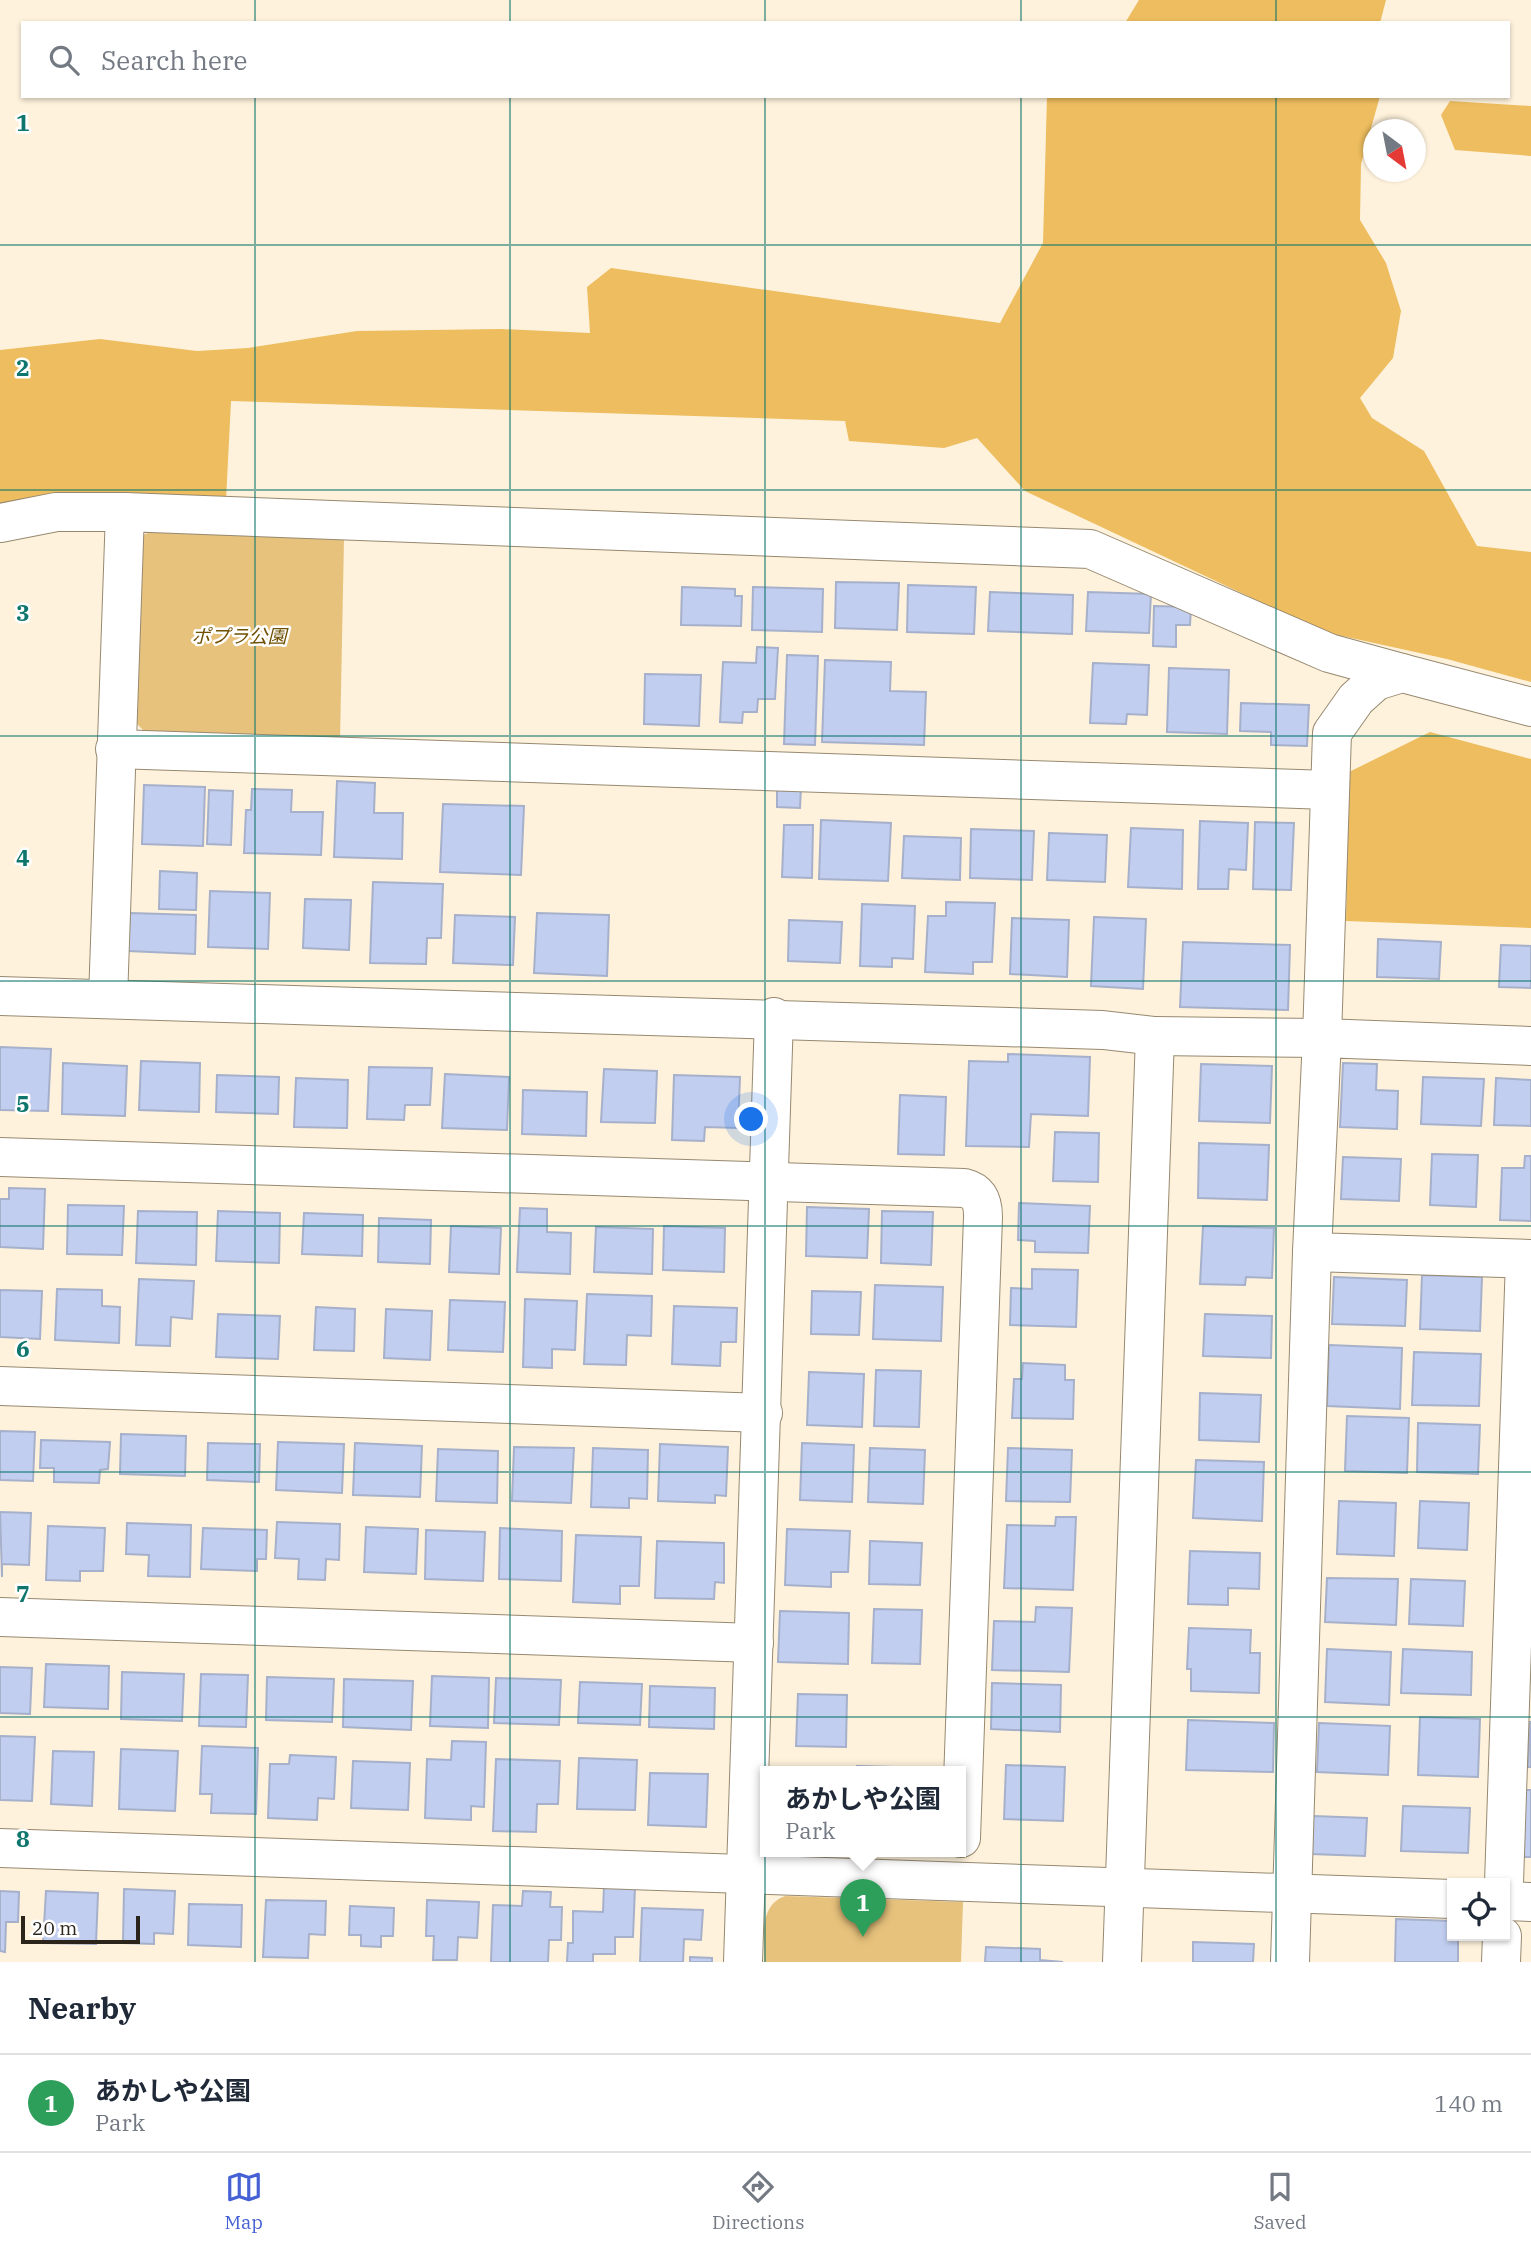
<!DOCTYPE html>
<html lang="en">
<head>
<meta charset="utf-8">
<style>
  :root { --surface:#fff; --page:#f2f2f3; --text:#1f2937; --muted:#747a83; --line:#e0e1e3; --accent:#4561d4 }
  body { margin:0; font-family:"IBM Plex Serif","Noto Sans JP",serif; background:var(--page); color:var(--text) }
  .controls { position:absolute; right:21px; bottom:21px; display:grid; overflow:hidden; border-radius:0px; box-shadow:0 2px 5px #0004 }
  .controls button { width:63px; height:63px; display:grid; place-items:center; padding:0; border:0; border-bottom:2px solid var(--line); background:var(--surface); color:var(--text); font:35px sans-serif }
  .compass { position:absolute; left:1363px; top:119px; width:63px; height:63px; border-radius:50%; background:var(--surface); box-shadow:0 2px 5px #0004; rotate:148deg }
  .scale { position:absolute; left:21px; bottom:18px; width:119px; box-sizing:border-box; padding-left:7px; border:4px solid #2a241a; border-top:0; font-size:19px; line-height:24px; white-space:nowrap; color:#2a241a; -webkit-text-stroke:5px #fff; paint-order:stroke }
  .you { position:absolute; left:752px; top:1120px; width:24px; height:24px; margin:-18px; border:5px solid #fff; border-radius:50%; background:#1a73e8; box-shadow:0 0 0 10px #1a73e833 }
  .badge { display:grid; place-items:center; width:46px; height:46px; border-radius:50%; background:var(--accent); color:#fff; font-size:23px; font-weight:700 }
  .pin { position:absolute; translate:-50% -58px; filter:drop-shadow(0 2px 4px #0008) }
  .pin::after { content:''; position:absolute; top:37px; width:24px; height:21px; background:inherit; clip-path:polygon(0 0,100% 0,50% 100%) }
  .popup { position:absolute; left:760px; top:1766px; width:206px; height:91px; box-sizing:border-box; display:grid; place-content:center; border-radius:0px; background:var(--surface); filter:drop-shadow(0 2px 5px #0005); font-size:23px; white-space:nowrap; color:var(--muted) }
  .popup b { font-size:26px; color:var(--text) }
  .popup::after { content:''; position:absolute; left:50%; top:100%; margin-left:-14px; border:14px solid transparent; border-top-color:var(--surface) }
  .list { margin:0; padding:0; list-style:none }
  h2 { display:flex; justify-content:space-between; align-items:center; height:91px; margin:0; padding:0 28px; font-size:30px }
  h2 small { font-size:23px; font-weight:400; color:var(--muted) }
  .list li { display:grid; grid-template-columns:46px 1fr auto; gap:21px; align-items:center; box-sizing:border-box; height:98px; padding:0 28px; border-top:2px solid var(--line) }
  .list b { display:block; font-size:26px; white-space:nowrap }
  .list p { margin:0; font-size:23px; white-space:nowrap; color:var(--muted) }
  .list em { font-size:23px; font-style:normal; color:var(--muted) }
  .icon { flex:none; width:38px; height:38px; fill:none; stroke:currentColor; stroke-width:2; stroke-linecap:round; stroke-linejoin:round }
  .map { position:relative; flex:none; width:1531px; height:1962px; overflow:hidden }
  .search { position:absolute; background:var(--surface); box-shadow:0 2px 5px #0004; left:21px; right:21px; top:21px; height:77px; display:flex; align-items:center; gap:18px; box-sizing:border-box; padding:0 24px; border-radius:0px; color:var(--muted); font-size:26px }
  .sheet { height:189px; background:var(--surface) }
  nav { display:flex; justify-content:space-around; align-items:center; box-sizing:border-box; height:98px; border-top:2px solid var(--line); background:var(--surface); font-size:19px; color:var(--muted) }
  nav a { display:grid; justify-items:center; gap:4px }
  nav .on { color:var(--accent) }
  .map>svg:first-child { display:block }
  .green { fill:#e7c27c }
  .forest { fill:#edbd5f }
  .building { fill:#c1cef0; stroke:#a6b0ca; stroke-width:2 }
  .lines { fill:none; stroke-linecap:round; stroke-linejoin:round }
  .street-casing { stroke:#978970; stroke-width:40 }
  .secondary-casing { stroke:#978970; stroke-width:40 }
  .street { stroke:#fff; stroke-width:38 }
  .secondary { stroke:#fff; stroke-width:38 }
  .grid { fill:none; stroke:#0f766e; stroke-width:2; stroke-opacity:0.55 }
  .labels { text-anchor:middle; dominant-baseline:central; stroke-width:5; stroke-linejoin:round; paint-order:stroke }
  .park-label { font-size:19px; font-style:italic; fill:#705002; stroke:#fff }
  .grid-label { font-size:23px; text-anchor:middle; font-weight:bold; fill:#0f766e; stroke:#fff; stroke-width:5; stroke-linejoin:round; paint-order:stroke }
</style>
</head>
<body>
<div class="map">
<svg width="1531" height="1962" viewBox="0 0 1531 1962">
  <rect width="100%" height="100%" fill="#fef2dc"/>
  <g class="green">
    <polygon points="151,532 344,539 340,741 147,734 134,721 143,535"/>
    <path d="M785,1896L963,1902L961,1962H764C765,1937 758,1906 785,1896Z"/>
  </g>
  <g class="forest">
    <polygon points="1139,0 1386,0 1380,23 1125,23"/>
    <polygon points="1047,96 1380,96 1361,164 1360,220 1386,263 1401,311 1393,358 1360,398 1372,418 1424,451 1477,546 1531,552 1531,682 1447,659 1324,632 1025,491 977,438 944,448 849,441 845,421 231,401 226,500 0,506 0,350 100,339 197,351 248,348 357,331 501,329 590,333 587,287 611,268 1000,323 1043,243"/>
    <polygon points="1450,101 1531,106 1531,156 1455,150 1441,115"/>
    <polygon points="1430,732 1531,759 1531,928 1346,921 1349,772"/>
  </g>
  <g class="building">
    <polygon points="836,582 899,583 897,630 835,628"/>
    <polygon points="908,585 976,587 974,634 907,632"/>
    <polygon points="682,587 735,589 735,596 742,596 741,626 681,625"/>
    <polygon points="753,587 823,589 822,632 752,630"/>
    <polygon points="990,592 1073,595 1072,634 988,631"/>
    <polygon points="1088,592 1151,594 1149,633 1086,631"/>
    <polygon points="1154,606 1191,607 1190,625 1176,625 1176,647 1153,646"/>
    <polygon points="757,647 778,648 775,699 758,699 757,712 743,712 742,723 720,722 723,662 756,663"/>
    <polygon points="787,655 818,656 815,745 784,744"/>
    <polygon points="825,660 891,662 890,691 926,692 924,745 822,742"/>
    <polygon points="1093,663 1149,665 1147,715 1127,714 1126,724 1090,723"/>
    <polygon points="1169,668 1229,670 1227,734 1167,732"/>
    <polygon points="645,674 701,675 699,726 644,724"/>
    <polygon points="1241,703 1309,705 1307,746 1271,745 1271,732 1240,731"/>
    <polygon points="337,781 375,783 374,813 403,813 402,859 334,857"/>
    <polygon points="144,785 205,787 203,846 142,844"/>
    <polygon points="777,785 801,786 800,808 777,807"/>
    <polygon points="252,789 292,790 291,812 323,812 321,855 244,853 246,810 251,810"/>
    <polygon points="209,790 233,791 231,845 207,844"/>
    <polygon points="443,804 524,806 521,875 440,872"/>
    <polygon points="821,820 891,823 888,881 819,879"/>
    <polygon points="1200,821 1248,823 1246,870 1229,869 1228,889 1198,889"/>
    <polygon points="1255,822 1294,823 1291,890 1253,889"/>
    <polygon points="784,825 813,825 812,878 782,877"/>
    <polygon points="1131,828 1183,830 1182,889 1128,887"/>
    <polygon points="971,829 1034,831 1032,880 970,878"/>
    <polygon points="1049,833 1107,835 1105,882 1047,880"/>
    <polygon points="904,836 961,838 960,880 902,878"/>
    <polygon points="160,871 197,873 196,910 159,909"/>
    <polygon points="373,882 443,884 441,938 427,938 426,964 370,963"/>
    <polygon points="210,891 270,893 268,949 208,947"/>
    <polygon points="305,899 351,900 349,950 303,948"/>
    <polygon points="946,902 995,903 992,962 973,962 973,974 925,972 928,916 946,916"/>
    <polygon points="862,904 915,906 913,959 892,958 892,967 860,966"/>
    <polygon points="130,913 196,915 195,954 128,951"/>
    <polygon points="537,913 609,915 607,976 534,973"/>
    <polygon points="455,915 515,917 513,965 453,963"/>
    <polygon points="1094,917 1146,919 1143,989 1091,986"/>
    <polygon points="1012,918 1069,920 1067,977 1010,974"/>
    <polygon points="789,920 842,922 840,963 788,961"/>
    <polygon points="1378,939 1441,942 1439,979 1377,977"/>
    <polygon points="1183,942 1290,945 1288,1010 1180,1007"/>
    <polygon points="1501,945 1531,946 1531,988 1499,987"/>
    <polygon points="0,1047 51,1049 48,1111 0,1110"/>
    <polygon points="1008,1054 1090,1057 1088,1116 1031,1114 1029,1147 966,1146 969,1061 1008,1062"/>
    <polygon points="141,1061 200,1063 199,1112 139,1110"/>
    <polygon points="63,1063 127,1066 125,1116 62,1114"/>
    <polygon points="1343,1063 1377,1064 1376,1090 1398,1091 1397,1129 1340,1127"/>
    <polygon points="1201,1064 1272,1066 1270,1123 1199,1121"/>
    <polygon points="369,1067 432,1068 430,1105 405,1105 404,1120 367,1119"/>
    <polygon points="604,1069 657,1071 655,1123 601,1122"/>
    <polygon points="445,1074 509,1077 507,1130 442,1128"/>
    <polygon points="217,1075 279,1077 278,1114 216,1112"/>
    <polygon points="674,1075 740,1077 738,1128 705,1127 704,1141 672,1140"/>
    <polygon points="1423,1077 1484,1079 1481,1126 1421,1124"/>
    <polygon points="296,1078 348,1080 347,1128 294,1127"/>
    <polygon points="1496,1078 1531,1080 1531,1126 1494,1125"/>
    <polygon points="523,1090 587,1092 586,1136 522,1134"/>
    <polygon points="900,1095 946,1097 944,1155 898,1154"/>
    <polygon points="1055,1132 1099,1133 1098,1182 1053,1181"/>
    <polygon points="1199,1143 1269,1145 1267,1200 1198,1198"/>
    <polygon points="1432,1154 1478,1155 1476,1207 1430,1205"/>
    <polygon points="1525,1156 1531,1156 1531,1221 1500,1220 1502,1168 1524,1168"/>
    <polygon points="1343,1157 1401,1159 1399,1201 1341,1199"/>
    <polygon points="9,1188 45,1189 43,1249 0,1247 0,1199 9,1199"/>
    <polygon points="1019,1203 1090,1206 1088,1253 1035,1252 1035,1241 1018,1240"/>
    <polygon points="68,1205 124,1206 122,1255 67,1254"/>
    <polygon points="807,1207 869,1209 867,1258 806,1256"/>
    <polygon points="520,1208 547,1209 547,1232 571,1233 570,1274 517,1272"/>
    <polygon points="138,1211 197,1212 196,1265 136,1263"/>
    <polygon points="218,1211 280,1213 279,1263 216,1261"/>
    <polygon points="882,1211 933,1212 931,1265 881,1263"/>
    <polygon points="304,1213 363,1215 362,1256 302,1254"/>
    <polygon points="379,1218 431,1220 430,1264 378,1262"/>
    <polygon points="451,1226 501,1228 499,1274 449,1272"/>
    <polygon points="664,1226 725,1228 724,1272 663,1270"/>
    <polygon points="1203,1226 1274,1228 1272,1278 1246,1277 1245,1285 1200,1284"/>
    <polygon points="596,1227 653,1229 652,1274 594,1272"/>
    <polygon points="1032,1269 1078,1270 1076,1327 1010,1325 1011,1288 1032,1289"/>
    <polygon points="1422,1275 1482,1277 1480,1331 1420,1329"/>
    <polygon points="1334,1277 1407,1280 1405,1326 1332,1324"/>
    <polygon points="139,1279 194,1281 192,1319 171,1317 170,1346 136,1345"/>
    <polygon points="875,1285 943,1287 941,1341 873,1339"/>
    <polygon points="57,1289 102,1290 102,1306 120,1307 119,1343 55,1340"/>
    <polygon points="0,1290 42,1291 40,1339 0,1337"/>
    <polygon points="812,1291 861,1292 859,1335 811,1334"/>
    <polygon points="587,1294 652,1296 651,1336 627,1335 626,1365 584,1364"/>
    <polygon points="525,1299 577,1301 575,1350 552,1349 552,1368 523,1367"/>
    <polygon points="450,1300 505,1302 503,1352 448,1350"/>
    <polygon points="674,1306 737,1308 736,1342 721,1342 720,1366 672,1364"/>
    <polygon points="316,1307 355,1309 354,1351 314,1350"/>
    <polygon points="386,1309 432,1311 430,1360 384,1358"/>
    <polygon points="218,1314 280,1316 278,1359 216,1357"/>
    <polygon points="1205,1314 1272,1316 1271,1358 1203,1356"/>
    <polygon points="1329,1345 1402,1348 1400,1409 1327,1406"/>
    <polygon points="1414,1352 1481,1354 1479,1406 1412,1405"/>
    <polygon points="1023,1363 1065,1365 1065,1380 1074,1380 1073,1419 1012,1418 1014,1379 1022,1379"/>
    <polygon points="876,1370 921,1371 919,1427 874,1426"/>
    <polygon points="809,1372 864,1374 862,1427 807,1425"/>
    <polygon points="1200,1393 1261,1395 1259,1442 1199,1440"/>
    <polygon points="1347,1416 1409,1418 1407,1473 1345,1471"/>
    <polygon points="1418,1423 1480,1425 1478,1474 1417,1472"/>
    <polygon points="0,1431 35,1432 33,1481 0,1480"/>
    <polygon points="121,1434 186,1436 185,1476 120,1474"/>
    <polygon points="41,1440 110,1442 108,1469 100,1470 99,1483 54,1482 54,1468 40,1468"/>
    <polygon points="278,1442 344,1444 342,1493 276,1490"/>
    <polygon points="208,1443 260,1444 259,1482 207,1480"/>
    <polygon points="355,1443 422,1446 420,1497 353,1495"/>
    <polygon points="802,1443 854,1445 852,1502 800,1500"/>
    <polygon points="660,1444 728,1447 726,1496 715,1495 715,1503 658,1501"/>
    <polygon points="514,1447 574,1448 571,1503 512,1501"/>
    <polygon points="593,1448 648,1450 647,1499 629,1498 629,1508 591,1507"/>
    <polygon points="870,1448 925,1450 923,1504 868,1502"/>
    <polygon points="1008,1448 1072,1450 1070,1502 1006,1501"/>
    <polygon points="438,1449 498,1451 497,1503 436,1501"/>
    <polygon points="1196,1460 1264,1462 1262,1521 1193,1518"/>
    <polygon points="1339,1501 1396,1503 1394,1556 1337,1554"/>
    <polygon points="1420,1501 1469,1503 1467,1550 1418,1548"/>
    <polygon points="0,1512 31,1513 29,1565 2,1564 2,1577"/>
    <polygon points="1056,1517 1076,1517 1073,1590 1004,1588 1007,1525 1055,1526"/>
    <polygon points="277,1522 340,1524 339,1560 326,1559 325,1580 298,1579 299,1559 275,1558"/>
    <polygon points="127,1523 191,1525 190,1577 148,1576 149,1555 126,1554"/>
    <polygon points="48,1526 105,1528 103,1571 80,1571 80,1581 46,1580"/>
    <polygon points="366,1527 418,1529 416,1574 364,1572"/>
    <polygon points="203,1528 267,1530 266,1559 257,1559 257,1571 201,1569"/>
    <polygon points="500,1528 562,1531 561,1581 499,1579"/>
    <polygon points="787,1529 850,1531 848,1572 831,1572 831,1587 785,1585"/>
    <polygon points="426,1530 485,1532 483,1581 425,1579"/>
    <polygon points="576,1535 641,1537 639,1586 620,1586 620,1604 573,1602"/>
    <polygon points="657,1541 724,1543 724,1583 715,1582 714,1599 655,1598"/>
    <polygon points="870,1541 922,1543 920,1585 869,1584"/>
    <polygon points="1190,1551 1260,1553 1259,1589 1228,1588 1228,1605 1188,1604"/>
    <polygon points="1327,1578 1398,1579 1396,1625 1325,1622"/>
    <polygon points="1411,1579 1465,1581 1463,1626 1409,1624"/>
    <polygon points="1036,1607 1072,1608 1069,1672 992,1670 994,1621 1035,1622"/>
    <polygon points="874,1609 922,1610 920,1664 872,1663"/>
    <polygon points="780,1611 849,1613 848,1664 778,1662"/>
    <polygon points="1189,1628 1251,1630 1250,1653 1260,1653 1259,1693 1191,1691 1191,1669 1187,1669"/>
    <polygon points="1327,1649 1391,1652 1389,1705 1325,1702"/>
    <polygon points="1403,1649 1472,1652 1471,1695 1401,1693"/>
    <polygon points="46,1664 109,1666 108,1709 44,1707"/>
    <polygon points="0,1667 32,1668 30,1714 0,1713"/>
    <polygon points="122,1672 184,1674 182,1721 121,1719"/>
    <polygon points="201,1674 248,1675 246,1727 199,1726"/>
    <polygon points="432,1676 489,1678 488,1728 430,1726"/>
    <polygon points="267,1677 334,1679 332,1722 266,1720"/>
    <polygon points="496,1678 561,1680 559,1725 494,1723"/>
    <polygon points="344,1679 413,1681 411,1730 343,1727"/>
    <polygon points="580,1682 642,1684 640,1725 578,1723"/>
    <polygon points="992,1683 1061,1685 1060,1732 991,1729"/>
    <polygon points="650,1686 715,1688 714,1729 649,1727"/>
    <polygon points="798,1694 847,1695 846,1747 796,1746"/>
    <polygon points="1420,1717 1480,1719 1478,1777 1418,1775"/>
    <polygon points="1188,1720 1274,1723 1273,1772 1186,1770"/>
    <polygon points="1530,1722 1531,1722 1531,1767 1528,1767"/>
    <polygon points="1319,1723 1390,1726 1388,1775 1317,1772"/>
    <polygon points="0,1736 35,1737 32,1801 0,1800"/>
    <polygon points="452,1741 486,1742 484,1807 471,1806 471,1820 425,1818 427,1759 451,1760"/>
    <polygon points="202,1746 258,1748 256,1814 211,1813 212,1794 200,1794"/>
    <polygon points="121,1749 178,1751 175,1811 119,1809"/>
    <polygon points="53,1751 94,1752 92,1806 51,1804"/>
    <polygon points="290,1755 336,1757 334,1799 318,1798 317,1820 268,1818 270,1764 289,1764"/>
    <polygon points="579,1758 637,1760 635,1810 577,1809"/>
    <polygon points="496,1759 560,1761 558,1804 537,1804 536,1832 493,1831"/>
    <polygon points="353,1761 410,1763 408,1810 351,1808"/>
    <polygon points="1006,1765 1065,1767 1063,1821 1004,1819"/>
    <polygon points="857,1766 930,1768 930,1771 857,1771"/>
    <polygon points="650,1773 708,1774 706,1827 648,1825"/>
    <polygon points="1523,1790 1531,1790 1531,1857 1520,1857"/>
    <polygon points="1403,1806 1470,1808 1468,1853 1401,1851"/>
    <polygon points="1313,1816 1367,1818 1365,1856 1311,1854"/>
    <polygon points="604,1886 635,1887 633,1937 615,1937 615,1954 593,1954 593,1962 567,1962 568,1943 573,1943 573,1911 603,1912"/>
    <polygon points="124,1889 175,1891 173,1934 154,1933 154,1944 123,1943"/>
    <polygon points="0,1891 19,1892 18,1922 6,1922 5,1952 0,1951"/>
    <polygon points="46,1891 98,1893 96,1944 43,1943"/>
    <polygon points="523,1891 551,1892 550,1907 562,1907 561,1940 549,1940 548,1962 491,1962 493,1905 522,1906"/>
    <polygon points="266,1900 326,1901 325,1935 309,1934 308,1958 263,1957"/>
    <polygon points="427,1900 479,1902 477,1938 458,1937 457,1960 433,1960 434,1936 426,1936"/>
    <polygon points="189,1904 242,1905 241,1947 188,1945"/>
    <polygon points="350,1906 394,1908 393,1936 381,1936 381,1947 361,1946 361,1935 349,1935"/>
    <polygon points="642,1908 703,1910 701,1940 684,1939 683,1962 640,1962"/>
    <polygon points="1396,1919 1452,1921 1452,1936 1458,1936 1458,1962 1395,1962"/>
    <polygon points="1193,1942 1254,1944 1253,1962 1193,1962"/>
    <polygon points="986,1947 1040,1949 1040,1960 1063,1962 985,1962"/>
    <polygon points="690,1957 712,1958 712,1962 690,1962"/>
  </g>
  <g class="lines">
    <g class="street-casing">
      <g id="street">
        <polyline points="0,523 56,512 125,512"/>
        <polyline points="115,749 1328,790"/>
        <polyline points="0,996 1103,1030 1155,1036"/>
        <polyline points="108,999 125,512 1090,549 1329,653 1402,673"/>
        <polyline points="1531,1046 1322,1038 1312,1252 1531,1259"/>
        <path d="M0,1157L964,1188C980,1192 983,1202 983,1217L961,1838"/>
        <polyline points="0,1386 763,1413"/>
        <polyline points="0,1617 754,1643"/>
        <polyline points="0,1848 1452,1899"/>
        <polyline points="1504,1883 1525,1259"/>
        <polyline points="1505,1901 1531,1902"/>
        <polyline points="743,1962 774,1017"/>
        <polyline points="1290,1962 1312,1252"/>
        <polyline points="1501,1962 1502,1936"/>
      </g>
    </g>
    <g class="secondary-casing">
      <polyline id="secondary" points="1122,1962 1155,1036 1322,1038 1332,733 1356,699 1376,681 1402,673 1531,707"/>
    </g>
    <use href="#street" class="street"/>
    <use href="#secondary" class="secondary"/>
  </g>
  <path class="grid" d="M255,0V23M510,0V23M765,0V23M1021,0V23M1276,0V23M255,96V1962M510,96V1962M765,96V1962M1021,96V1962M1276,96V1962M0,245H1531M0,490H1531M0,736H1531M0,981H1531M0,1226H1531M0,1472H1531M0,1717H1531"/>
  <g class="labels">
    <g class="park-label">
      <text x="239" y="636">ポプラ公園</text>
    </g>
  </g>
  <g class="grid-label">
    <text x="23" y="131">1</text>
    <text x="23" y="376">2</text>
    <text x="23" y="621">3</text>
    <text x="23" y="866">4</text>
    <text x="23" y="1112">5</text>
    <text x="23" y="1357">6</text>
    <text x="23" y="1602">7</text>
    <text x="23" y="1847">8</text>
  </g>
</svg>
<div class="controls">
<button><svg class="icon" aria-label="locate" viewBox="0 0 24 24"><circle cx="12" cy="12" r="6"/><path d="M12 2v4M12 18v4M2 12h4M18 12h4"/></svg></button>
</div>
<svg class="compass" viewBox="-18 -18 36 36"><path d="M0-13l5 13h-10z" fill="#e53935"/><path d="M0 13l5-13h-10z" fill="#747a83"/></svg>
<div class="scale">20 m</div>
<div class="you"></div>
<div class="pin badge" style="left:863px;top:1937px;background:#2e9e5b">1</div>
<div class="popup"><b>あかしや公園</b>Park</div>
<div class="search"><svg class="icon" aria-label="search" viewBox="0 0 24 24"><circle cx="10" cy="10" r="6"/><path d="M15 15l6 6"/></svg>Search here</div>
</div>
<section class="sheet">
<h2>Nearby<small></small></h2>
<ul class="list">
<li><span class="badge" style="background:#2e9e5b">1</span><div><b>あかしや公園</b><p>Park</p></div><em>140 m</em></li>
</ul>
</section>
<nav>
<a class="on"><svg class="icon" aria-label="map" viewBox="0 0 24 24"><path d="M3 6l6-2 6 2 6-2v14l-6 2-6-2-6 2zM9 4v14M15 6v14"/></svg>Map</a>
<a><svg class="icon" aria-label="directions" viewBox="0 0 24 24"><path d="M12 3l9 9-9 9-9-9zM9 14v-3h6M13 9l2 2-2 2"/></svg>Directions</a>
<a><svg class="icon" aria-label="saved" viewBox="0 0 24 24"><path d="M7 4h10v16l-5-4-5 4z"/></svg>Saved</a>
</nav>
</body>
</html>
